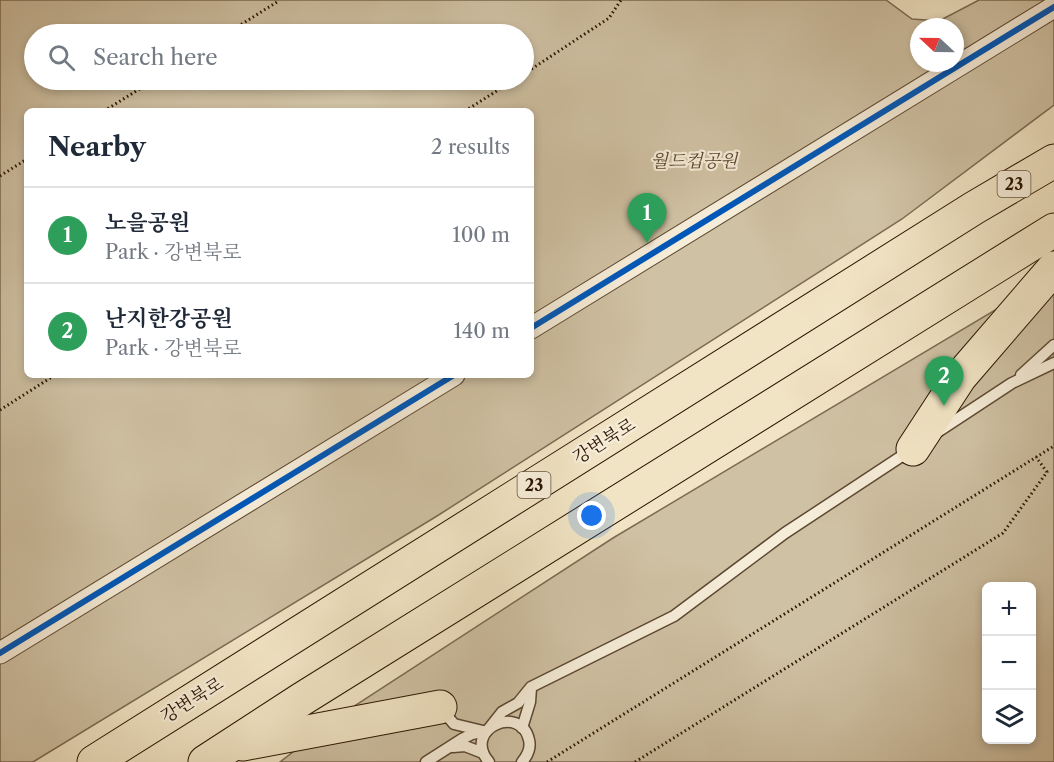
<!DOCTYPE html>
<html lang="en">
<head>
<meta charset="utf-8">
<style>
  :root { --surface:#fff; --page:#f2f2f3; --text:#1f2937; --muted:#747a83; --line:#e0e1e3; --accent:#8f2418 }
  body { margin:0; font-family:"Libre Caslon Text","Noto Serif KR",serif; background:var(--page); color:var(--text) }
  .controls { position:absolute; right:18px; bottom:18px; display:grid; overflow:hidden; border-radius:9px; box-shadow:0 3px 9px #0003 }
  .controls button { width:54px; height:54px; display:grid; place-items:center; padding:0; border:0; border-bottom:2px solid var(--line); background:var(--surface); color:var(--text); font:30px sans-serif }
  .compass { position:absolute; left:910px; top:18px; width:54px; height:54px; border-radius:50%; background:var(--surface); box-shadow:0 3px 9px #0003; rotate:292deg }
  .you { position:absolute; left:592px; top:516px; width:21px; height:21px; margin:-15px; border:4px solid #fff; border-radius:50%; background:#1a73e8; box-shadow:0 0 0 9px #1a73e833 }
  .badge { display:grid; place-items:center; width:39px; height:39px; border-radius:50%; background:var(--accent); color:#fff; font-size:20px; font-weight:700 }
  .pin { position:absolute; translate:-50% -50px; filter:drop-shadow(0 2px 3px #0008) }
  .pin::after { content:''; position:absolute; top:32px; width:21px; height:18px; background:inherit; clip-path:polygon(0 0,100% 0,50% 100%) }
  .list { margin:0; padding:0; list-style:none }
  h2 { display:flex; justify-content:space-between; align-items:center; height:78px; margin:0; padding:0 24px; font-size:26px }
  h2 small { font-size:20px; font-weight:400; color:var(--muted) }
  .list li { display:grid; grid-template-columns:39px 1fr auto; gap:18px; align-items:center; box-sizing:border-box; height:96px; padding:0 24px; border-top:2px solid var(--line) }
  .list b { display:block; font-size:22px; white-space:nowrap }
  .list p { margin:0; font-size:20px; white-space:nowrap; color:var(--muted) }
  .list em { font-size:20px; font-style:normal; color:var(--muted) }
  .icon { flex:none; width:33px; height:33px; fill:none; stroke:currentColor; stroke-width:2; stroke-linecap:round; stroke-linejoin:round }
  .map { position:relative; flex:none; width:1054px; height:762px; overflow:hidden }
  .search { position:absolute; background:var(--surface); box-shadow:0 3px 9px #0003; left:24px; top:24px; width:510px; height:66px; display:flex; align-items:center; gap:15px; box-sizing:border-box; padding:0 21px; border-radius:33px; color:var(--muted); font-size:22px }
  .panel { position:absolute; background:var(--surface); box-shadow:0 3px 9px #0003; left:24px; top:108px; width:510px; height:270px; border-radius:9px }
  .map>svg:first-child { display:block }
  .green { fill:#cfc1a3; stroke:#7c6a52; stroke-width:1.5; fill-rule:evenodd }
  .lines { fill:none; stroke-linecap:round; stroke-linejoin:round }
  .service-casing { stroke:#5c4832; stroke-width:13 }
  .minor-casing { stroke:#5c4832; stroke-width:23 }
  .trunk-casing { stroke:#2a1401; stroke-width:35 }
  .path { stroke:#2a1401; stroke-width:3; stroke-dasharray:1.5 3; stroke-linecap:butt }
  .service { stroke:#f6edd9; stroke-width:10 }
  .minor { stroke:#f6edd9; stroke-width:21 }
  .trunk { stroke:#f1e4c4; stroke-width:33 }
  .cycleway-casing { stroke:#f6edd9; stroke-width:10 }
  .cycleway { stroke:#0057b8; stroke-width:6 }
  .labels { text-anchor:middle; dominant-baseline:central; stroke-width:4.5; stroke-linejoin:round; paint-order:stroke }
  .shield { fill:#f6edd9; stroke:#675542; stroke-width:1.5 }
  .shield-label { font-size:16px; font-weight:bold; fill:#2a1401 }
  .park-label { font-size:18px; font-style:italic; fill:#5c4832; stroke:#f6edd9 }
  .street-label { font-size:18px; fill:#2a1401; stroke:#f6edd9 }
</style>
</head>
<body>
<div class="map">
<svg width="1054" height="762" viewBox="0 0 1054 762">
  <rect width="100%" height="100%" fill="#f1e4c4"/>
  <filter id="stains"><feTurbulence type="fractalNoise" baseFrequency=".00333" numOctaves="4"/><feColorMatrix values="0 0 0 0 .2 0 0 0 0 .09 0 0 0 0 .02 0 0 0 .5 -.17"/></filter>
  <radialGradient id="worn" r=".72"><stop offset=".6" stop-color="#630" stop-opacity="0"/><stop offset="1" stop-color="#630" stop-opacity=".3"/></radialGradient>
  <g class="green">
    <path d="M0,0H886L912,19L939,21L979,0H1054V105L902,219L437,516L33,762H0ZM919,27H955V63H919ZM34,34H524V80H34ZM27,111H531V375H27Z"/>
    <path d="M1054,275V762H280L345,712L613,538ZM986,586H1032V740H986Z"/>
  </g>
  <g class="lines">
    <g class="service-casing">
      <g id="service">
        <polyline points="1021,375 1054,345"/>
        <polyline points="939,431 1012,383 1054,363"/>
        <polyline points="443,711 454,724 483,731"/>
        <polyline points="522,728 530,702 531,688"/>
        <polyline points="453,747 465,746 483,753"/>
        <polyline points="426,762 462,739 472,734 487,731 502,712 518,703 531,687 674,616 785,533 911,450"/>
        <path d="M489,762C461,729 521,703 529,740C531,748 528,755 522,762"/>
      </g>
    </g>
    <g class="minor-casing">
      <g id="minor">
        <polyline points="531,328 1054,7"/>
        <polyline points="0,653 454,375"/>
      </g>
    </g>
    <g class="trunk-casing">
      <g id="trunk">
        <polyline points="913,449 960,377 1054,268"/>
        <polyline points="243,744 440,707"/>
        <polyline points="94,762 974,208 1054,161"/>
        <polyline points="205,762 302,699 1054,230"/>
      </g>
    </g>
    <g class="path">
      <polyline points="226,34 277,2 276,0"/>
      <polyline points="524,74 609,18 621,0"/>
      <polyline points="104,111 154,80"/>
      <polyline points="465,111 514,80"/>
      <polyline points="0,176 27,159"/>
      <polyline points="0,410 55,375"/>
      <polyline points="547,762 1054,446"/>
      <polyline points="635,762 1003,533 1047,472 1036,457"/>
    </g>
    <use href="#service" class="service"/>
    <use href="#minor" class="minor"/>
    <use href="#trunk" class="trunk"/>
    <g class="cycleway-casing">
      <g id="cycleway">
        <polyline points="531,328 1054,7"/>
        <polyline points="0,653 454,375"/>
      </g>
    </g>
    <use href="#cycleway" class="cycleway"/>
  </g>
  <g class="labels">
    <g class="shield">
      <rect x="997.5" y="171" width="33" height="26" rx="4.5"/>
      <rect x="517.5" y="472" width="33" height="26" rx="4.5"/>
    </g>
    <g class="shield-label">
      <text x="1014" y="184">23</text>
      <text x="534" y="485">23</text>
    </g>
    <g class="park-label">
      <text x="694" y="161">월드컵공원</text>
    </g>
    <g class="street-label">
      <text transform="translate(604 441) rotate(-32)">강변북로</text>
      <text transform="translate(192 700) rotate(-32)">강변북로</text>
    </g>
  </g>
  <rect width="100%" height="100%" filter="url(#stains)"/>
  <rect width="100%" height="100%" fill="url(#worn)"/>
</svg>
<div class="controls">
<button>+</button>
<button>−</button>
<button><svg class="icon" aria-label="layers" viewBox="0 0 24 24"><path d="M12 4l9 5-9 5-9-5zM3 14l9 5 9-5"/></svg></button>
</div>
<svg class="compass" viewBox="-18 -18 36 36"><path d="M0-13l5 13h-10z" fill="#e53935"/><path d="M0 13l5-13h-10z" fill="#747a83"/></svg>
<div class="you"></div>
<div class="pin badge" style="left:647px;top:243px;background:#2e9e5b">1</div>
<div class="pin badge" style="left:944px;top:406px;background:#2e9e5b">2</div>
<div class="search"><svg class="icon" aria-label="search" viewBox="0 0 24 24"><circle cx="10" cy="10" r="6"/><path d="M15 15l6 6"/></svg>Search here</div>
<section class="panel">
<h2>Nearby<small>2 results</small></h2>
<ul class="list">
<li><span class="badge" style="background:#2e9e5b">1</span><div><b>노을공원</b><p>Park · 강변북로</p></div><em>100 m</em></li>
<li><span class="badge" style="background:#2e9e5b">2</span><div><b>난지한강공원</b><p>Park · 강변북로</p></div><em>140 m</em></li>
</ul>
</section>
</div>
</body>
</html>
